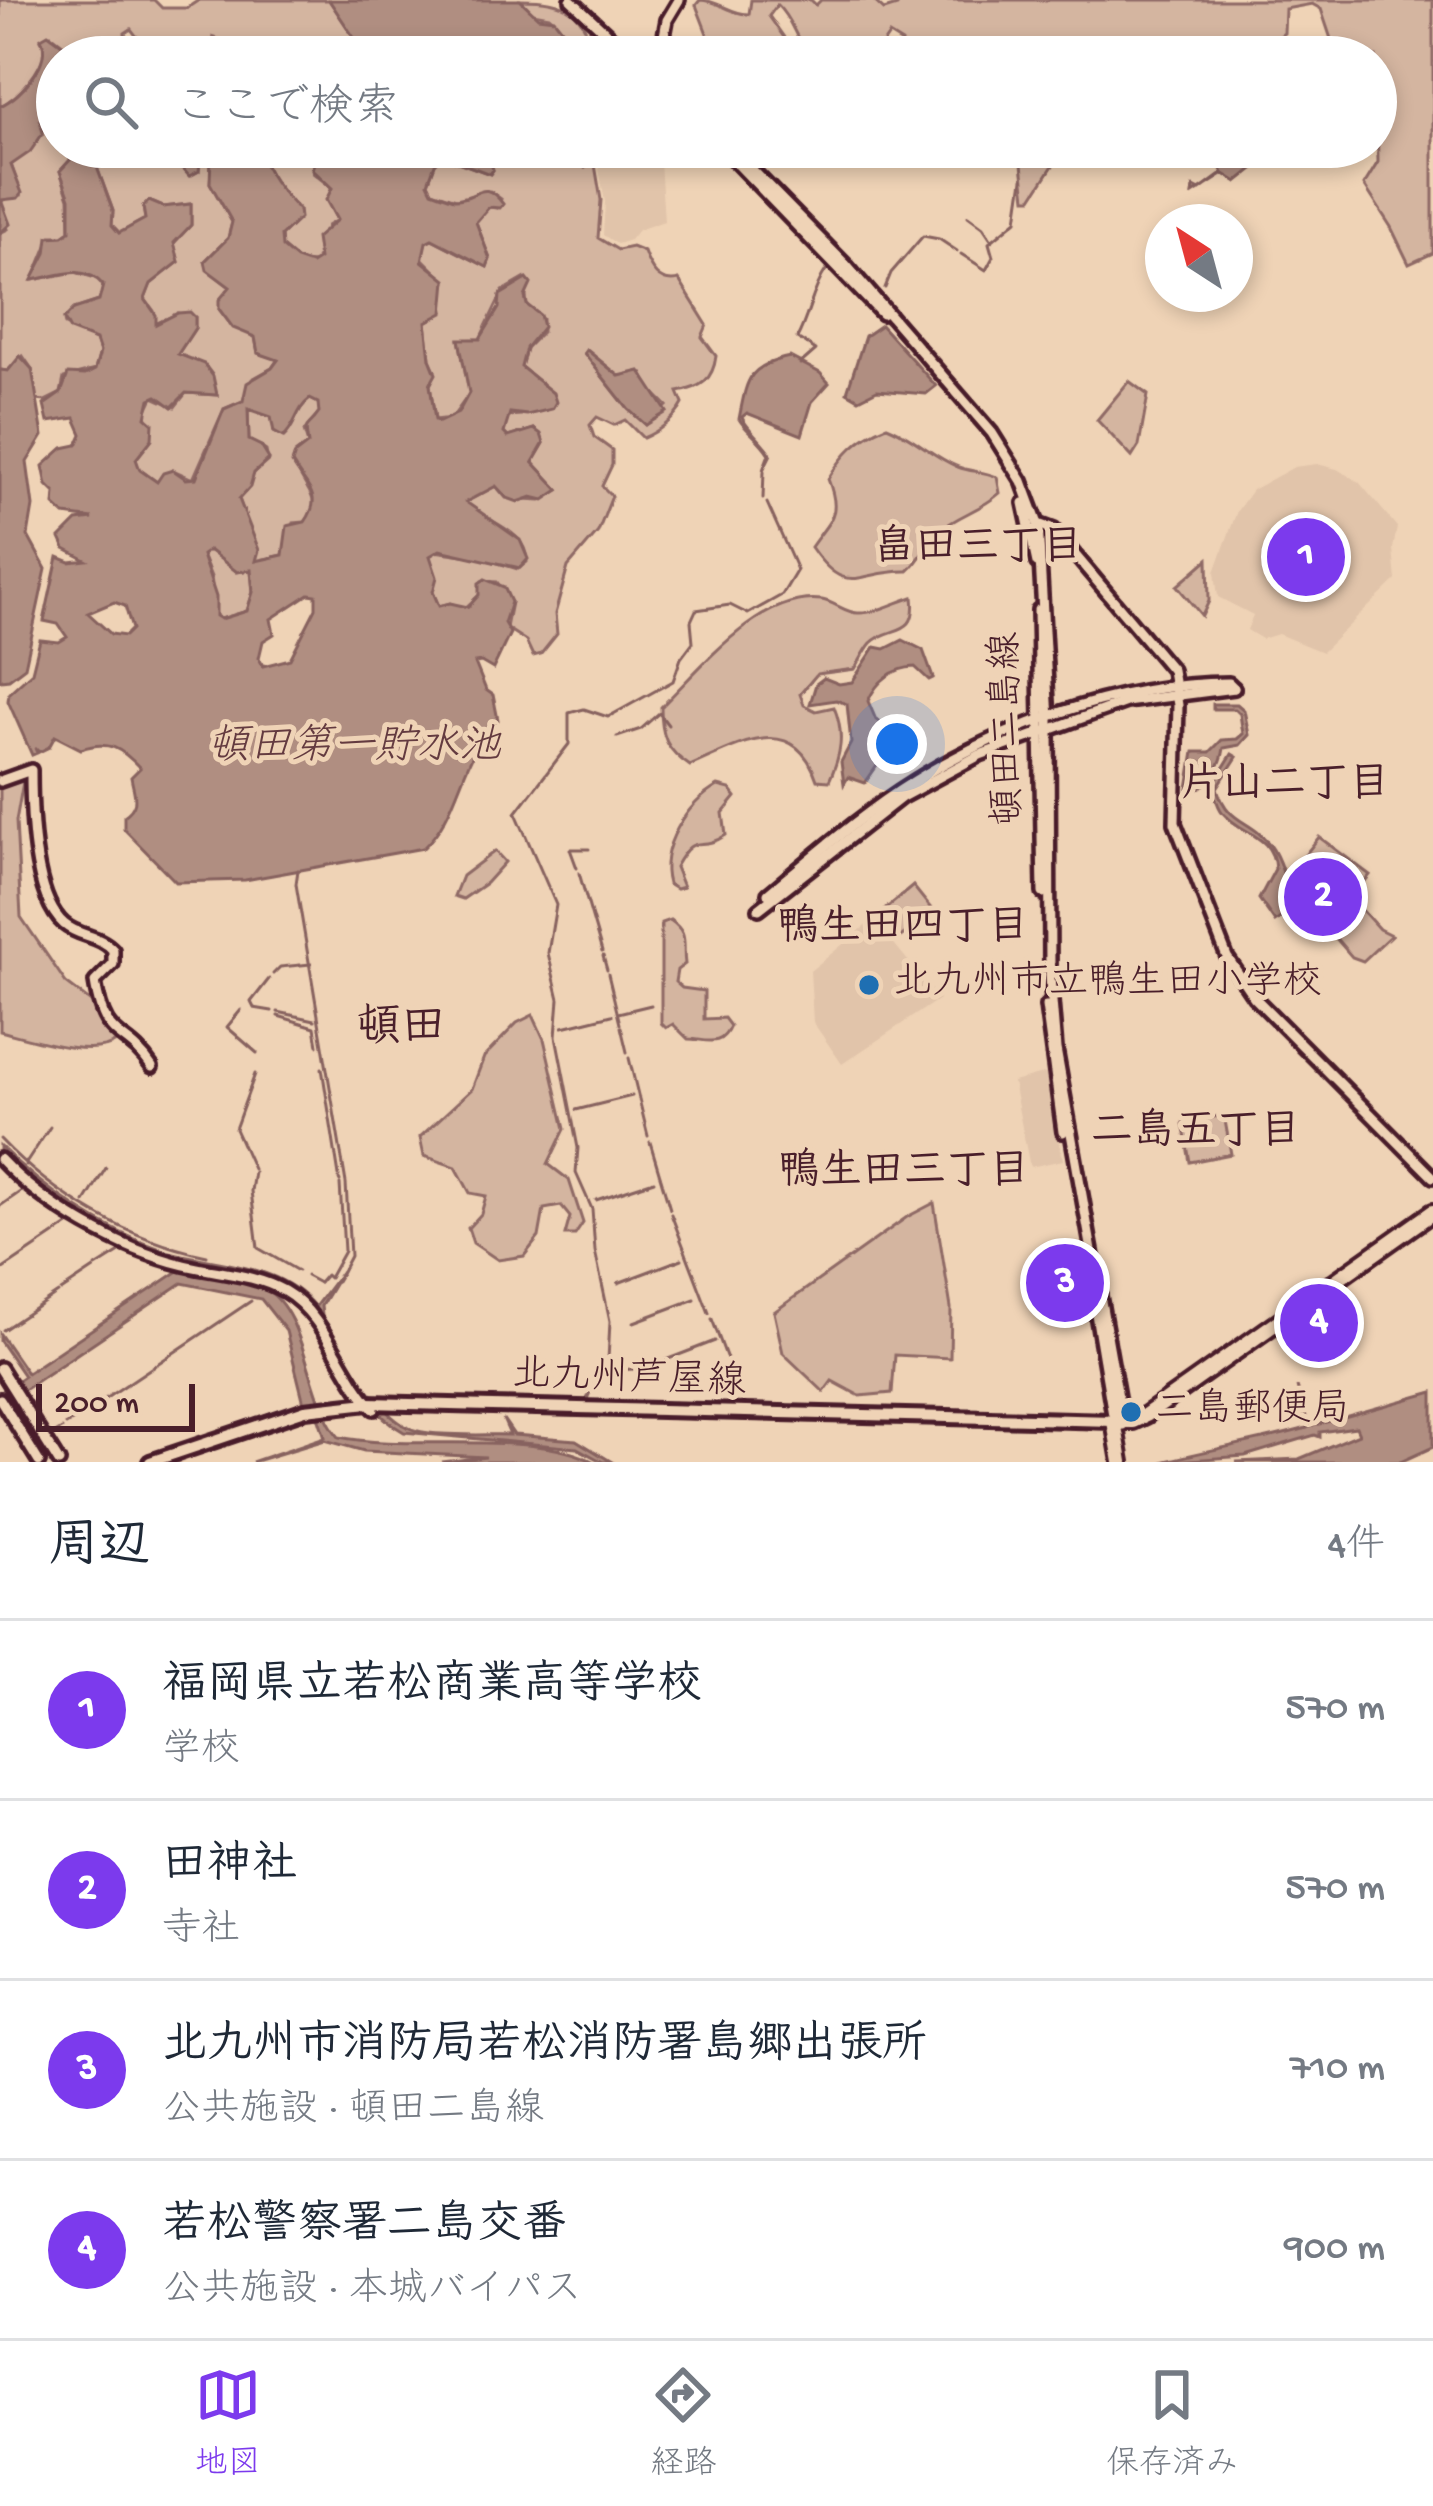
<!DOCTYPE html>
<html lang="ja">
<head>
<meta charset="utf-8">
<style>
  :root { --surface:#fff; --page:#f2f2f3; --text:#1f2937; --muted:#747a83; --line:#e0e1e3; --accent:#7c3aed }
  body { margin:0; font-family:"Gochi Hand","Klee One",sans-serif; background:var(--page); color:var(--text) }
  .compass { position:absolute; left:1145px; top:204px; width:108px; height:108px; border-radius:50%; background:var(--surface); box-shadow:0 6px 18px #0003; rotate:324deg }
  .scale { position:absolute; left:36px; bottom:30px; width:159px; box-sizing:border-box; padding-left:12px; border:6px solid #4a1f2b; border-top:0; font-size:33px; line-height:42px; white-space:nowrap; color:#4a1f2b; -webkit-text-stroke:9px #efd3b6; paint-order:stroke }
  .you { position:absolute; left:897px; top:744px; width:42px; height:42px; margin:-30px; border:9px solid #fff; border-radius:50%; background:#1a73e8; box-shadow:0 0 0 18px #1a73e833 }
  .badge { display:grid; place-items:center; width:78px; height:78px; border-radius:50%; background:var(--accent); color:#fff; font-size:39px; font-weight:700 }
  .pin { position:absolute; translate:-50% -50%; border:6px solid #fff; box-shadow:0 3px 12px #0006 }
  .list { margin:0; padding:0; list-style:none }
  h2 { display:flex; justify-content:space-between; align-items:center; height:156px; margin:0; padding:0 48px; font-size:51px }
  h2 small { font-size:39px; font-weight:400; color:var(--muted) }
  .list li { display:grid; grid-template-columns:78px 1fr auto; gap:36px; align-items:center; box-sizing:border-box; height:180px; padding:0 48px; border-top:3px solid var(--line) }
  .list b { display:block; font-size:45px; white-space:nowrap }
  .list p { margin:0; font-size:39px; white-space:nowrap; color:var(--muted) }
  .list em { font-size:39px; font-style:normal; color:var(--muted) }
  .icon { flex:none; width:66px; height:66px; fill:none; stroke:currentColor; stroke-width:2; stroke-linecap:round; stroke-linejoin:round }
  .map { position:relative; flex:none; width:1433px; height:1462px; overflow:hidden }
  .search { position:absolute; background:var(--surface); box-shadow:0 6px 18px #0003; left:36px; right:36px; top:36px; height:132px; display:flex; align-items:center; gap:30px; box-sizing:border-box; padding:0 42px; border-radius:66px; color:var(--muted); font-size:45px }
  .sheet { height:876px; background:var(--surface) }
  nav { display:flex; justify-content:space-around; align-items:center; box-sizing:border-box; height:168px; border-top:3px solid var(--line); background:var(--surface); font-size:33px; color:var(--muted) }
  nav a { display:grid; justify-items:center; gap:6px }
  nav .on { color:var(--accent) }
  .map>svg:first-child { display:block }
  .built { fill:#e1c4aa }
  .green { fill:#d4b5a0; stroke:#8f6a66; stroke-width:3; fill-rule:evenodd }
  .water { fill:#b08e81; stroke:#87625f; stroke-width:3; fill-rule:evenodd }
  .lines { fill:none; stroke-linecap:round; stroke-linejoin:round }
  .stream { stroke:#87625f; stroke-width:3 }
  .secondary-casing { stroke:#4a1f2b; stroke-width:18 }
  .primary-casing { stroke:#4a1f2b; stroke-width:20 }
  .highway-casing { stroke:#4a1f2b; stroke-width:22 }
  .secondary { stroke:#efd3b6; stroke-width:9 }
  .primary { stroke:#efd3b6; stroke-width:10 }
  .highway { stroke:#efd3b6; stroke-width:14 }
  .poi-dot { fill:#1f6fb2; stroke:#efd3b6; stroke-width:4.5 }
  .labels { text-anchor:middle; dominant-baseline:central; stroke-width:10; stroke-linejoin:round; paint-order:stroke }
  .street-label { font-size:39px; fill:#4a1f2b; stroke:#efd3b6 }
  .poi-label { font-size:39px; fill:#4a1f2b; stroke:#efd3b6; text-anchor:start }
  .neighbourhood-label { font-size:42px; font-weight:bold; fill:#4a1f2b; stroke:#efd3b6 }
  .water-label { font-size:42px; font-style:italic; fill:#643b40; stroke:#efd3b6 }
  .quarter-label { font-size:45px; font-weight:bold; fill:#4a1f2b; stroke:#efd3b6 }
</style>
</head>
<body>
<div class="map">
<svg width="1433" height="1462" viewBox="0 0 1433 1462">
  <rect width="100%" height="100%" fill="#efd3b6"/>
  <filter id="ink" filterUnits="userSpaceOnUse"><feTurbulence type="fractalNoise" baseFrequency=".00833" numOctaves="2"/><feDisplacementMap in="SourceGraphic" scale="24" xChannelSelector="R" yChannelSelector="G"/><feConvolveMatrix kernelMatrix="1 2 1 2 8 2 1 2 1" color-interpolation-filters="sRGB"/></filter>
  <g filter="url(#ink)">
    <g class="built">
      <polygon points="595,147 659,147 664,221 638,230 630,240 617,244 603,235 605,202"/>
      <polygon points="1317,464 1337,469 1359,482 1397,527 1393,549 1396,580 1322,652 1278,634 1262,639 1247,630 1253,615 1218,597 1215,572 1237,511 1252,490 1294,467"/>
      <polygon points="874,919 939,999 842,1064 813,1022 810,971"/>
      <polygon points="1046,1073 1063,1160 1030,1167 1013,1082"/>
    </g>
    <g class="green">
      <path d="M0,0H154L162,8H187L199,0H329L367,57H255L252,49L214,38L225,57H141L144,46L131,29L125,33L127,57H75L84,46L69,49L51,35L41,40L46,49C41,70 20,97 0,106Z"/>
      <path d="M521,0C567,0 584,10 595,57H573L568,37L557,23L549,16L533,13Z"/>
      <path d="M700,0C718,0 732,15 749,14L751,0H811L816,5L821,0H873L884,10L897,6L900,0H1433V253L1409,264L1391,227L1364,185L1378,162L1376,57H1337L1321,9L1312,4L1285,9L1284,33L1254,57H988L975,51V57H902V43L889,35L874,57H812C795,42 794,21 777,5L769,16L790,46L777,54L766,50L758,57H716L696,5Z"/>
      <path d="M57,79V147H82L60,171L69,198L70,231L63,236H51L33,280L75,272L99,279L104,289L99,301L74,309L64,320L65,325L96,340L100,352L95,370L64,378L61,393L45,401L35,400L32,369L23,356L7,371L0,370V233L8,229L0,205L5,197L21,195L11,164C44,143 40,121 48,86Z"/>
      <path d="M102,147H164L190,176L199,171L201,153L209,154L212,159L210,183L232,222L228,238L205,261L208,270L230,287L219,309L229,322L255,337L258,353L278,359L272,368L252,379L243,401L224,409L193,479L173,470L157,482L138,468L136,459L150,441L146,412L153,397L175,407L186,393L217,395C205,359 205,371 178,354L195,328V317L178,313L155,324L154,311L145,299L151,283L179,262L174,243L191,225V204L163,207L149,201L143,207L145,219L120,233L112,225L113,211L94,159Z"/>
      <path d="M257,147H321L313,173L332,188L327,200L337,220L327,226L316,263L300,262L282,247L281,236L299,218V211C277,187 269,176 257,147Z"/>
      <path d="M478,147H561L585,168L590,164L582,147H592L601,200L598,238L618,250L632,247L644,252C650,269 659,285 679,280L707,325L702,337L716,356C713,380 701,388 678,392L683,404C675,419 658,432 643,438L625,420L614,425L597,417L590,425L594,437L612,450V465L602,486L612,496L598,532L568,567L555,614L557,634L541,654L533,656L526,641L506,628L511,602L497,582L482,581L479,595L465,608L450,603L439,606L433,592L430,556L434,551L478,557L518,569L527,562C527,528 484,523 466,502L496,486L506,498L541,500L559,490L533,462L544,443L534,429L508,437L504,433L507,416L521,415L541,384L521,367L526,348L542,332V319L527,305L524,279L503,291L480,339L459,340L470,393L452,418L435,420L430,385L435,370L430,359L426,322L444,310L441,294L446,282L421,257L426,242L432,239L487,267L490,259L476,222L489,207L497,208L501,199L490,191L456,199L432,191L428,183L435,164L442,156L490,174L493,170L489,155ZM586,350L619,376L642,373L650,389L667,406L646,425L628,409L584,353Z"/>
      <polygon points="1025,147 1065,147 1032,198 1026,198 1021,156"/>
      <polygon points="1129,381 1148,395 1139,446 1132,457 1097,420"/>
      <path d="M310,399L318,403L320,412L304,431L308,444L299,473C308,493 323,501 305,522L294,523L283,555L255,561V545L239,499L254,473L268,461L266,451L249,440L248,408L272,417L274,432L284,437C297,425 295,409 310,399Z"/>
      <path d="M887,426C913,436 933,457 958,467C971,472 984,471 997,477L1000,493C981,510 958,515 939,531C926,543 922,559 908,571C859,570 847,600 811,547C831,518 842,515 828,479C843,454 859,437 887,426Z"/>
      <polygon points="206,551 213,551 237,572 251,570 253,592 247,611 221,619 216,616 211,577 202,555"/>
      <polygon points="1208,559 1209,601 1202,616 1177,586"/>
      <path d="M913,597C918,639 890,624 871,643C865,650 860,661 855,669L817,674L800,694L804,705L816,711L834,707C845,734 841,755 829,781L817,780C794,710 738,745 690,766C666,750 661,736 661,707C701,668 760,592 822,600C834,602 846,613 858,613C874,614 897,602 913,597Z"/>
      <path d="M24,776L16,821L21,917L66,983L95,1005L116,1042C93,1059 28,1038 0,1031V784Z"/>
      <path d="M718,786L730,789L736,797L723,813L726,835C698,854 696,829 675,867L683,887L676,889L668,884C658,848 687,803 718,786Z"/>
      <polygon points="1319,837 1370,875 1351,898 1379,929 1391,935 1363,961 1352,957 1327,928 1348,898 1301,860"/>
      <polygon points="495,851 505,862 486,883 463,899 454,896 462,876"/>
      <polygon points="913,886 933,911 897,940 877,916"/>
      <path d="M670,920C690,934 682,943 685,964L677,970L675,982L682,988L704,991V1019L724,1018L730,1026C721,1049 705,1039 688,1039L673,1024L666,1028L661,1023V923Z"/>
      <polygon points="533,1015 544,1039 565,1129 548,1164 569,1180 583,1223 575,1235 565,1235 570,1217 561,1206 544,1209 539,1237 524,1256 498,1260 473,1243 468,1228 481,1214 486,1196 470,1193 456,1167 424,1156 420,1137 472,1089 484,1057 517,1023"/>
      <polygon points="1224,1115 1231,1154 1190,1162 1183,1123"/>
      <polygon points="934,1203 951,1308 950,1358 895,1355 892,1393 860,1396 832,1381 824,1392 783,1353 774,1312 907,1217"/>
    </g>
    <g class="water">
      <polygon points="329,0 520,0 538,17 554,19 568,37 573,57 367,57"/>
      <path d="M48,34L69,49L84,45L75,57H57V79L48,86L45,111L40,120L43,133L30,152L11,165L22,193L18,198L1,200L10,224L0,233V106C23,96 52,61 41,38Z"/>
      <path d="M82,147H102L94,159L113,211L112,225L119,233L145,219L143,207L149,201L163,207L191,204V225L174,243L179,262L151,284L145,299L156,315V324L178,313L190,312L195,317V328L178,354L204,364L213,376L217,395L186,393L172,407L157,396L150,399L146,417L153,423L152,439L136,459L140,470L157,482L163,473L173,470L186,479L196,478L224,409L243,401L247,383L272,368L278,360L258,353L255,337L233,328L219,309V300L230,287L207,270L205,261L228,238L232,222L210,183L211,156L201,153L199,171L189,176L164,147H257C269,176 277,187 299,210L300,218L281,236L282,247L296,259L311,264L319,259L316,238L337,220L326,200L332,188L312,169L320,147L344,151L350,147H478L489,155L493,170L490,174L442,156L435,164L428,183L432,191C435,192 451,198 454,199C478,200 482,176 503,204L500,208L489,207L476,222L490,259L487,267L432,239L426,242L422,261L446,280L443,313L426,322L430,359L436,374L430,385L435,420L439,422L458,413L469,393L459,339H480L499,308L500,295L527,279L531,284L525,297L527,305L540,315L543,327L526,348L521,367L553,393L556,402L552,409L527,415L510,413L504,433L508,437L534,429L541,434L544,443L533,462L559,490L544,500L532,497L518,502L507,498L496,486L466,502L520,540L528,559L520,568L440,550L430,556L437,577L433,592L439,606L450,603L468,607L479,595V583L485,579L504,587L511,602L504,623L510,633L493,669L481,662L475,663L486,690L493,695L498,720C459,756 462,812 423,848L245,880L176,882L124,829V816C141,804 134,795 131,777L140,768C122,749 109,739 81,749L55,736L49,747L39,752L35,748L37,753L32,755L8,701L9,693L32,672L40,640L59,642L67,637L58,624L44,621L58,557L70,562L86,560L65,549L60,538L77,521L93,519L65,515L54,505L55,493L47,485L43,466L63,448L77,445L82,434L75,418L48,422L44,405L61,393L68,374L85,375L95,370L100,352L96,340L70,330L64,319L74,309L99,301L103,285C83,262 56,277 32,280L46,253L48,237L63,236L70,231V198L60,171ZM310,399L318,403L319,413C307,431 304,419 308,444L295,454L292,463C306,487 324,495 305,522L287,526L283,555L256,561L259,550L239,499L250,487L254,473L269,459L261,446L249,440L248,409L271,417L274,432L283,437C297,425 295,410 310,399ZM209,550L237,572L251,570L253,592L247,611L221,619L216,616V597L202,555ZM309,594L316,595V608L290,659L263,666L259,658L263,641L274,634L271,619ZM114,602L125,606L132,629L125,636L111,634L88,613Z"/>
      <polygon points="1210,147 1286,147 1280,159 1263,161 1237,182 1224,174 1193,194 1194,187 1200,190 1223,173"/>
      <polygon points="881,325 936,386 926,394 877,390 859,399 847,392 865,336"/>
      <polygon points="587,350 619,376 640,371 667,412 646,425 628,409 584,353"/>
      <polygon points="20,356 32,369 43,436 27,462 33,506 28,536 46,569 25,667 9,679 0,680 0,370 8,371"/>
      <path d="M790,357L820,373L829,383L812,402L802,435L747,413L742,417C744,425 763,442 771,454L763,470L769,454C759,438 746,431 739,419C747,379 747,366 790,357Z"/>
      <path d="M903,640L923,650L933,678L929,680L915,667C893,668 877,681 868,701L876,720L892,728V741L900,746L902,758L886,753L865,783L848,777L844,784L841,762L851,743L847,704L836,700L810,704L816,684L824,678L839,684L852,682L875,647L885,649Z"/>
      <path d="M1213,704H1237L1244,710L1249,735L1240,745L1224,748C1222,764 1210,786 1192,791L1188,788L1194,752H1210L1222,740L1237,739L1243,734L1240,714L1235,709H1213Z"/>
      <path d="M1232,754L1237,757L1217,788C1228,825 1250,818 1270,845C1279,857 1281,868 1286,881L1283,899L1292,910L1275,922L1259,899L1275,869C1273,834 1242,835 1223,813C1217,807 1215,794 1212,786Z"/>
      <path d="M0,1146C44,1190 103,1230 163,1250C215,1266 278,1261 315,1307L342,1271L321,1306L322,1316C340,1347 375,1411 407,1427C428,1438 484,1434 510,1435L503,1419L514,1435L576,1440L612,1462H603L577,1448L404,1432C357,1407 332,1334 295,1297C281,1283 196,1267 172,1259C108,1239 49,1200 0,1155Z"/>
      <path d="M180,1270C205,1275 240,1276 263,1288C307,1309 307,1401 339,1437C409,1452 536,1429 594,1462H442L486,1457L364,1451L325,1440L252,1462L325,1437L319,1419L304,1403L286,1331L261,1299L182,1283L0,1406V1392L24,1376L0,1341V1334L27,1373Z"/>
      <path d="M1297,1387L1309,1427L1433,1392V1447L1400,1462H1236L1299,1459L1359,1434L1356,1427L1320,1432V1437L1315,1435L1245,1456L1162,1462C1211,1449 1258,1442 1307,1428Z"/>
    </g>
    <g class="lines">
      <g class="stream">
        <polyline points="968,216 983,227 991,239"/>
        <polyline points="961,254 986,270 993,257 989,243 1017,220 1023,179"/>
        <polyline points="885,288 891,273 923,236 939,239 957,251"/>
        <path d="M800,364L816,350L797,338C809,316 812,290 826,270"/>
        <polyline points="763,498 764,471"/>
        <polyline points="617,737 641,729 659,713 668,725"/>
        <polyline points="577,868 570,849 589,849"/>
        <polyline points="298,870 296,884 346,1183 350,1256 341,1273"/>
        <polyline points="579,873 602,952"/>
        <polyline points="603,956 607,970"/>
        <polyline points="273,974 280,967 311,964"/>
        <polyline points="608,974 620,1024"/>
        <polyline points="269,979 251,1002 254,1008 272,1011"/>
        <polyline points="241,1010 227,1027 257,1053"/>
        <polyline points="278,1012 315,1020"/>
        <polyline points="618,1013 651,1005"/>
        <polyline points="278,1016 315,1027 318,1045"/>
        <polyline points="563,1027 612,1015"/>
        <polyline points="621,1027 627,1052"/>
        <polyline points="629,1058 648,1136"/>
        <polyline points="322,1068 339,1176"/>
        <polyline points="576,1110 632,1096"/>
        <path d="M0,1139C55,1197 129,1240 207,1256"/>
        <polyline points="650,1142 670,1209"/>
        <polyline points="25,1165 50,1127"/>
        <polyline points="253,1169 235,1129 255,1074"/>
        <polyline points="254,1172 251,1191 258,1248 298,1271"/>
        <polyline points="339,1179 340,1181"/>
        <polyline points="596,1200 654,1181"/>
        <polyline points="85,1202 106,1168"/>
        <polyline points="0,1206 23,1190"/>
        <polyline points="671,1214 709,1313"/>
        <polyline points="96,1267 123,1250"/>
        <polyline points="0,1271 73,1222"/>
        <polyline points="306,1276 319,1283"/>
        <polyline points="319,1283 326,1275 329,1278 344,1251 340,1184"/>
        <polyline points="618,1283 682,1259"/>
        <polyline points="61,1291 94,1269"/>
        <polyline points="712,1319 745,1407"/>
        <polyline points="634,1322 695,1299"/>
        <polyline points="3,1330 58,1293"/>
        <polyline points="645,1368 715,1341"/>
        <polyline points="603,1370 637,1369"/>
        <polyline points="585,1404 599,1371 608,1360 610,1321 595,1251 592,1209 576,1173 578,1148 556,1036 559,999 548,953 556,905 516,813 569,744 569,713 584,709 608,717 673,681 681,658 693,642 691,621 696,610 730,605 748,614 782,595 797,570 767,503"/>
        <polyline points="66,1425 251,1301"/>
        <polyline points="55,1433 62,1429"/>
      </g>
      <g class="secondary-casing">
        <g id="secondary">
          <polyline points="571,0 632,57"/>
          <polyline points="660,57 667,20 679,0"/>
          <polyline points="721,147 882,314"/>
          <polyline points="730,147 847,266 992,433 1022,481 1038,524 1049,720 1050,977 1056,1049 1123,1425"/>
          <polyline points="1024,503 1037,563"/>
          <polyline points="1038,524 1054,530 1172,670 1178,705 1175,823 1227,957 1254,997 1433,1177"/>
          <polyline points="1038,610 1043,893"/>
          <path d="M0,781L31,770C31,809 32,896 64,924C79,937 100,935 113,950V964L95,982C105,1045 124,1026 152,1067"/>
          <path d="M768,894C810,859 853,822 899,791C992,729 1116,683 1229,683L1234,688"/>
          <polyline points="759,909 902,797 980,755 1126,702 1234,688"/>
          <polyline points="1046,1006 1063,1132"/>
          <path d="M0,1159C46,1208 119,1249 184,1265C216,1273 255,1274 284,1291C326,1315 341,1375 374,1409"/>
          <polyline points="1089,1272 1114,1421"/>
          <polyline points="0,1368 59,1462"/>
          <polyline points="0,1399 39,1462"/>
        </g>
      </g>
      <g class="primary-casing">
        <polyline id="primary" points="150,1462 305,1410 368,1403 1114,1421"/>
      </g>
      <g class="highway-casing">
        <polyline id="highway" points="1121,1462 1114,1421 1133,1421 1146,1415 1433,1212"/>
      </g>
      <use href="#secondary" class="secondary"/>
      <use href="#primary" class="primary"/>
      <use href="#highway" class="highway"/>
    </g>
  </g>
  <g class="poi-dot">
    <circle cx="869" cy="985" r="12"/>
    <circle cx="1131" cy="1412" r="12"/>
  </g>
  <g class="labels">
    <g class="street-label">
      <text transform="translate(1010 729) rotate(-91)">頓田二島線</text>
      <text transform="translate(629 1381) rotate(2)">北九州芦屋線</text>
    </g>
    <g class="poi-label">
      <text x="893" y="985">北九州市立鴨生田小学校</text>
      <text x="1155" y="1412">二島郵便局</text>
    </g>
    <g class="neighbourhood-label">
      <text x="978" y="550">畠田三丁目</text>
      <text x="1285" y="787">片山二丁目</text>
      <text x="903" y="930">鴨生田四丁目</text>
      <text x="1196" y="1134">二島五丁目</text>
      <text x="904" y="1174">鴨生田三丁目</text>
    </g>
    <g class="water-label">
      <text x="354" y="749">頓田第一貯水池</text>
    </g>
    <g class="quarter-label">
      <text x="401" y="1030">頓田</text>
    </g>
  </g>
</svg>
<svg class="compass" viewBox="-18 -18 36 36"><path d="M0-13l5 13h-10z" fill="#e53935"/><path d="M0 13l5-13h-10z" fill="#747a83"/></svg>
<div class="scale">200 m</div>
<div class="you"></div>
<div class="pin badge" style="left:1306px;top:557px">1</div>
<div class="pin badge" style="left:1323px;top:897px">2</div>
<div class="pin badge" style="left:1065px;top:1283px">3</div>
<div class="pin badge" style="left:1319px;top:1323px">4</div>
<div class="search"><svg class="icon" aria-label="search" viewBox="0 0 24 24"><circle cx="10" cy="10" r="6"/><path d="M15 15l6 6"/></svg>ここで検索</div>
</div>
<section class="sheet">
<h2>周辺<small>4件</small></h2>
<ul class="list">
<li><span class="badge">1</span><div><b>福岡県立若松商業高等学校</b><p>学校</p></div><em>570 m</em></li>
<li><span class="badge">2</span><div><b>田神社</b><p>寺社</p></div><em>570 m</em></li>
<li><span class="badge">3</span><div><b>北九州市消防局若松消防署島郷出張所</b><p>公共施設 · 頓田二島線</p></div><em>710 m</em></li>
<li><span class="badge">4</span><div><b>若松警察署二島交番</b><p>公共施設 · 本城バイパス</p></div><em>900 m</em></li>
</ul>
</section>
<nav>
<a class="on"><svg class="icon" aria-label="map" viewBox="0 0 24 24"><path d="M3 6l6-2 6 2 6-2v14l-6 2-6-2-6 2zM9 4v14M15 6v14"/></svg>地図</a>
<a><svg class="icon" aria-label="directions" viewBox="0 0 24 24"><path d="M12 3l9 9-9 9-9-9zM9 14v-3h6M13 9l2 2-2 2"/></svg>経路</a>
<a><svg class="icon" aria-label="saved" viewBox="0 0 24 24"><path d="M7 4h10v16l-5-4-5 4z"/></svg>保存済み</a>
</nav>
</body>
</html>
